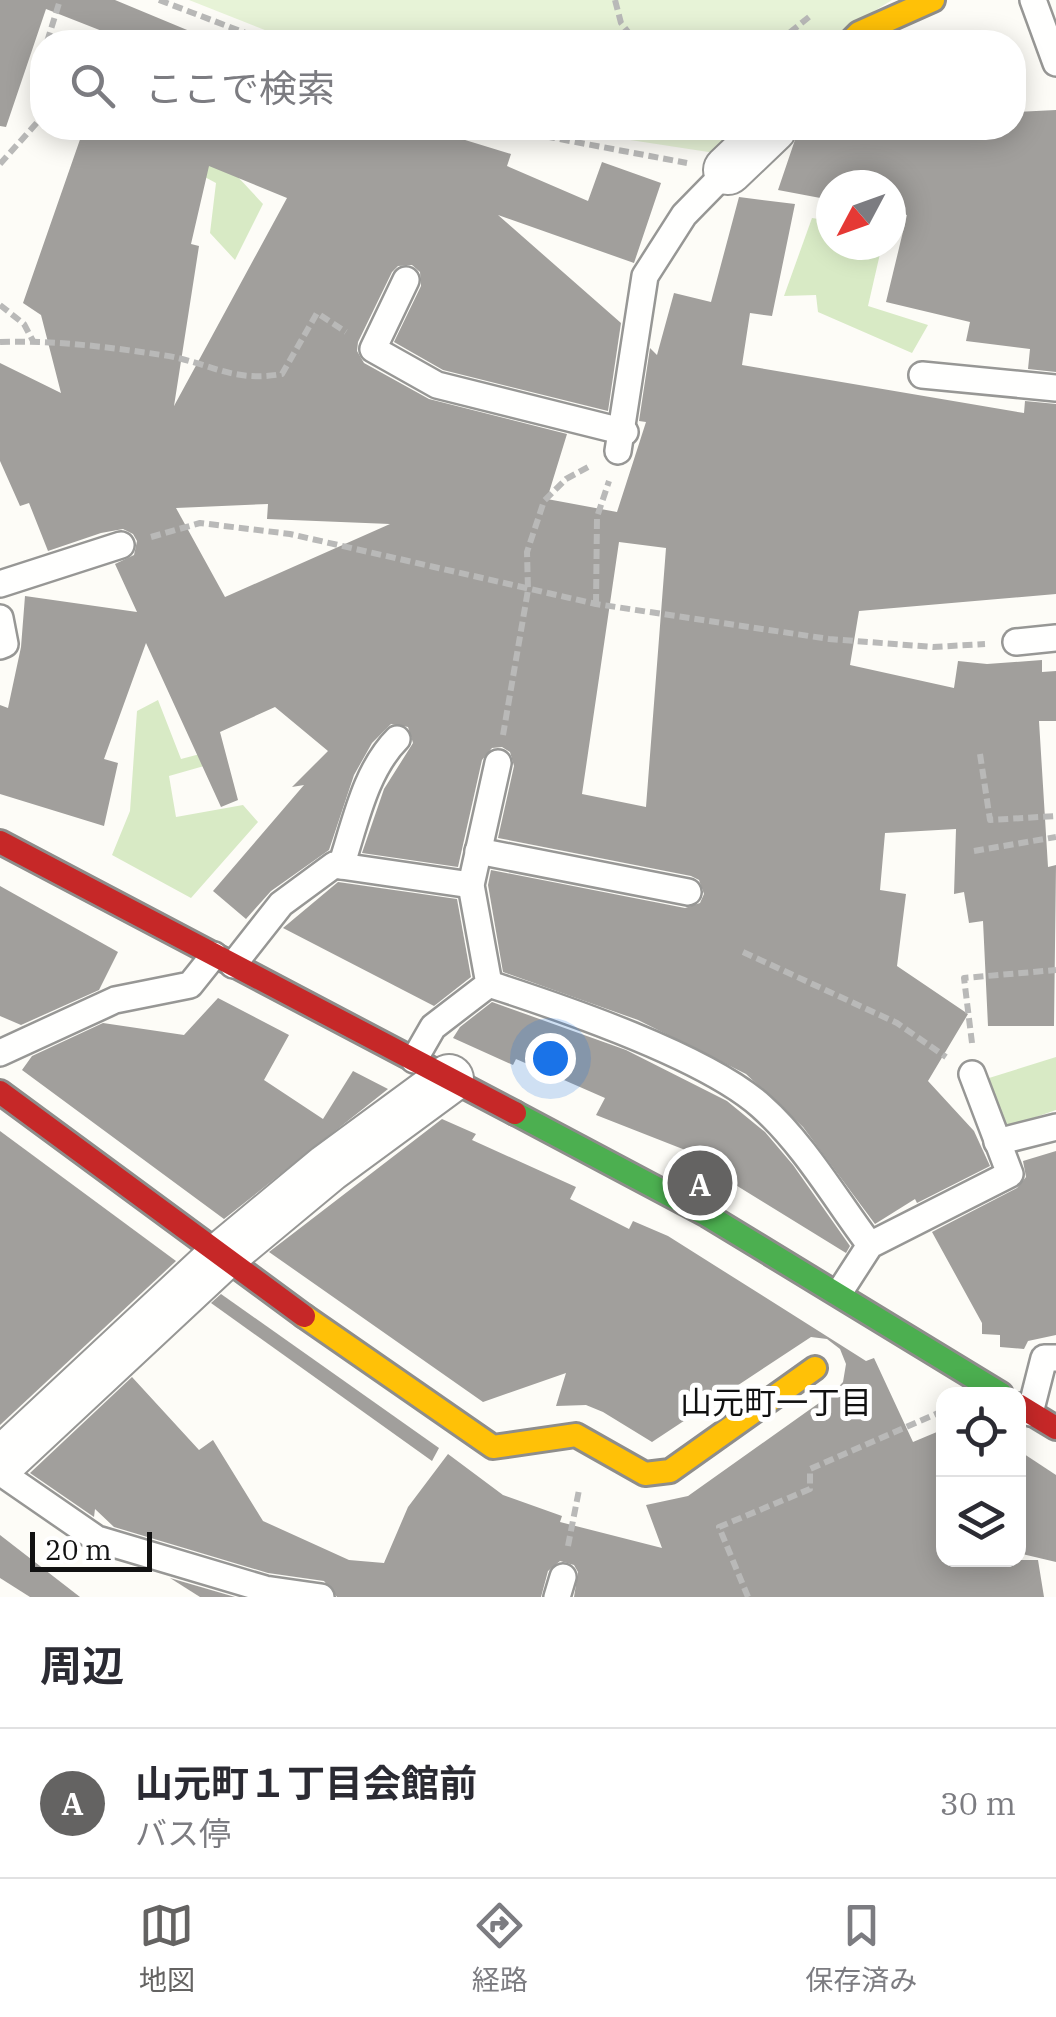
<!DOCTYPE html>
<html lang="ja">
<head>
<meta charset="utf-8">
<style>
  :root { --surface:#fff; --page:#f7f7f7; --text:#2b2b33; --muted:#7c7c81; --line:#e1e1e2; --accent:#646362 }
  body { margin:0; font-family:"IBM Plex Serif","Noto Sans JP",serif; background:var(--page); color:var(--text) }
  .controls { position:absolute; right:30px; bottom:30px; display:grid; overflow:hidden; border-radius:20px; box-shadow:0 5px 25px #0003 }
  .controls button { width:90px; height:90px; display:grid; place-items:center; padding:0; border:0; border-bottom:2px solid var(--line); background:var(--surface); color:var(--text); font:50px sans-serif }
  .compass { position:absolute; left:816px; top:170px; width:90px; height:90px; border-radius:50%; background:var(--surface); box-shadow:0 5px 25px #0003; rotate:229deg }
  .scale { position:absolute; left:30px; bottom:25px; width:122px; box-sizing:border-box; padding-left:10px; border:5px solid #111; border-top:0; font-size:28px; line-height:35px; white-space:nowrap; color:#111; -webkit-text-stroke:8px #fff; paint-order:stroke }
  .you { position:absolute; left:550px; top:1058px; width:35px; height:35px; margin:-25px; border:8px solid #fff; border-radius:50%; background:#1a73e8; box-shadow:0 0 0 15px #1a73e833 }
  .badge { display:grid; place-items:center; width:65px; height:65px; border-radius:50%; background:var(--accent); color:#fff; font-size:32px; font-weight:700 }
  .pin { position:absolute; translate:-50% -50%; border:5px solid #fff; box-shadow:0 2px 10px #0006 }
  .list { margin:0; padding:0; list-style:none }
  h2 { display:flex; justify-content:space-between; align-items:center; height:130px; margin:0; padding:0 40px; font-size:42px }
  h2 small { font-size:32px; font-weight:400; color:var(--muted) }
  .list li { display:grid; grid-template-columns:65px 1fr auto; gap:30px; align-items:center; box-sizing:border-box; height:150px; padding:0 40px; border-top:2px solid var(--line) }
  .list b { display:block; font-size:38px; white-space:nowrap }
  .list p { margin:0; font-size:32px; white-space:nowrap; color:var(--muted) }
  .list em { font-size:32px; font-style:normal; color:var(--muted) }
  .icon { flex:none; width:55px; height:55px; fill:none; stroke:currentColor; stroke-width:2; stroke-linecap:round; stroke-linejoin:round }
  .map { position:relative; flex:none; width:1056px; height:1597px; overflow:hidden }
  .search { position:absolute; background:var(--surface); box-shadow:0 5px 25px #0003; left:30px; right:30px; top:30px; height:110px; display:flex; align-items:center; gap:25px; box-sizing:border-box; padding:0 35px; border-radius:40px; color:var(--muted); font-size:38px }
  .sheet { height:280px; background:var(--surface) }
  nav { display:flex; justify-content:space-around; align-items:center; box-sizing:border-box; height:140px; border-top:2px solid var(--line); background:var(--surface); font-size:28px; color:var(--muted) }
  nav a { display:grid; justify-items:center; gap:5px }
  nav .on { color:var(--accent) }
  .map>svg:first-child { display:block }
  .green { fill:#e7f3d7 }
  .forest { fill:#d8eac5 }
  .building { fill:#a19f9c; fill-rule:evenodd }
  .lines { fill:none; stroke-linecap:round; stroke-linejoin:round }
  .lane-casing { stroke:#979795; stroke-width:30 }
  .street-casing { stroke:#979795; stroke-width:52 }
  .fast-casing { stroke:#8e8d8b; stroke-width:28 }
  .slow-casing { stroke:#8e8d8b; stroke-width:28 }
  .jam-casing { stroke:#8e8d8b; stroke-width:28 }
  .path { stroke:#b9b9b8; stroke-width:6; stroke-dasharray:10 5; stroke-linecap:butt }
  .lane { stroke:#fffffe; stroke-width:25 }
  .street { stroke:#fffffe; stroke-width:48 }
  .fast { stroke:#4caf50; stroke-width:22 }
  .slow { stroke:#ffc107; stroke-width:22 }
  .jam { stroke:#c62828; stroke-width:22 }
  .labels { text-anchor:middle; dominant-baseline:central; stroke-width:10; stroke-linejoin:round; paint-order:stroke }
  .neighbourhood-label { font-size:32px; fill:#111; stroke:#fff }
</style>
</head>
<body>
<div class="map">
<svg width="1056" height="1597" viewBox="0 0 1056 1597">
  <rect width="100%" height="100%" fill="#fdfcf7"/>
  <g class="green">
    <polygon points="189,0 892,0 825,42 295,42"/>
    <polygon points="552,128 740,128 715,153"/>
  </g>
  <g class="forest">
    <path d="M146,128C195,128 232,170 263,204L235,260L210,233L216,183L139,142Z"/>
    <polygon points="812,218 831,221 831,245 882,245 868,306 928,325 912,353 818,312 816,295 784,296"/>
    <polygon points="158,700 181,759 200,754 204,766 169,776 176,817 243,805 258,822 191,898 112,855 130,811 137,711"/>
    <polygon points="1056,1057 1056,1110 1007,1127 989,1078"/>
  </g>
  <g class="building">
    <polygon points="0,0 115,0 216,42 130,42 46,9 6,127 0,126"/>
    <polygon points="1056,110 1056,372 1028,369 1030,349 966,341 970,322 886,302 907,215 891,211 891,185 831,185 831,200 778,190 799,128 1014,128 1014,112"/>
    <path d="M84,128H426L511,154L507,166L588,201L602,162L661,183L634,263L498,215L621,323L608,411L443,370L394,342L421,286L420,272L412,265L398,266L392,272L358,342L357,351L364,363L429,399L567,434L547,499L617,512L646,422L639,421L650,348L657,355L674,293L711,302L739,197L795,204L772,316L750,313L742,365L1024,413L1025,401L1056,404V594L859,611L850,665L954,688L958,661L987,664L1042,660V672L1056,671V721H1039L1048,867L1056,865L1054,1026H988L983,921L969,923L964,892L954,894L956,829L885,833L880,890L906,894L897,966L968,1014L928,1081L974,1131L990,1166L917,1203L915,1199L875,1224L803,1127L746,1074L638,1020L503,972L488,885L491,870L685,908L700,903L704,894L699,880L691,876L498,838L514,766L510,752L502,747L492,748L482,760L458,867L362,853L384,789L413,743L408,727L391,724L372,743L354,775L329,850L271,891L246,919L213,891L304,785L292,787L328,751L275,707L220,732L238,800L221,807L146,643L104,759L118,763L104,826L0,794V705L8,708L21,647L25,596L137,612L115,564L134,555L137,541L133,534L123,529L101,533L48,551L29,503L20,506L0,461V363L61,393L41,315L23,303ZM209,166L287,198L174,406L199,246L191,244ZM268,504L267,519L390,524L225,597L176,508ZM619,542L666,548L646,807L582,794Z"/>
    <polygon points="338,882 457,899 471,977 434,1006 283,928"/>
    <polygon points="0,886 118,952 99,990 21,1025 0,1016"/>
    <polygon points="218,998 289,1035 264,1080 323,1119 353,1071 388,1089 224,1219 22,1070 32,1056 103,1023 184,1035"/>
    <polygon points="492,1002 626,1050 727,1101 765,1132 793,1165 850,1246 846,1253 721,1176 726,1166 596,1115 605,1098 516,1059 513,1065 453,1038 460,1027"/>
    <polygon points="442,1119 476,1134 472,1140 576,1187 570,1199 629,1229 633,1221 668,1236 866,1361 874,1358 913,1442 944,1429 944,1560 1038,1560 1044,1597 574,1597 578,1572 574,1565 560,1561 548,1571 541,1597 337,1597 324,1581 268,1573 114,1527 95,1509 94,1517 30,1473 132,1377 199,1450 213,1440 263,1521 349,1560 384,1563 408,1507 448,1454 503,1495 562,1516 560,1522 662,1548 646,1505 688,1496 833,1393 843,1382 846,1364 840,1349 827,1339 811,1337 652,1442 603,1412 586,1405 556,1406 566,1373 483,1402 269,1252"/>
    <polygon points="0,1131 176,1261 0,1425"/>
    <polygon points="1056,1151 1056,1335 1028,1341 1024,1349 1000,1347 1000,1335 982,1334 982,1323 932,1232 1017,1188 1026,1177 1023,1161"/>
    <polygon points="221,1294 439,1448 432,1461 211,1303"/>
    <polygon points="1018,1450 1056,1475 1056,1562 1018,1553"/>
    <polygon points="0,1535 80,1597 30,1597 0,1578"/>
    <polygon points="170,1578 235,1597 200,1597"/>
  </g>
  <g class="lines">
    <g class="lane-casing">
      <g id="lane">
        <polyline points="1033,0 1056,63"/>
        <polyline points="406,280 373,349 437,385 625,432"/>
        <polyline points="922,375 1056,388"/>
        <polyline points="618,451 645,276 684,215 728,170"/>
        <polyline points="0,584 121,545"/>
        <polyline points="0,618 5,644 0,646"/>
        <polyline points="1016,642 1056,638"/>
        <polyline points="478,851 688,892"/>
        <path d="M341,866C355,824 365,771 397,739"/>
        <polyline points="233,965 281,904 334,865 471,885"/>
        <path d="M489,984C563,1008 705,1056 761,1106C804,1144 836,1200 870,1245"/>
        <polyline points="0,1053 115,1000 190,985 214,955"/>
        <polyline points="414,1060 433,1027 489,984 471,885 498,763"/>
        <polyline points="997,1142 1056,1127"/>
        <polyline points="839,1293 870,1245 1010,1174 972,1074"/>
        <polyline points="1030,1413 1044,1358 1056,1358"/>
        <polyline points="0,1472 97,1539 265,1589 321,1597"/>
        <polyline points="557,1597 563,1577"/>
      </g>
    </g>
    <g class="street-casing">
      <g id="street">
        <polyline points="728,170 772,128"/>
        <polyline points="0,1463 222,1256 328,1168 449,1079"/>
      </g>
    </g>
    <g class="fast-casing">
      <polyline id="fast" points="515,1113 707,1215 1001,1394"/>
    </g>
    <g class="slow-casing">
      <g id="slow">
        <polyline points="850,42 859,33 933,0"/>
        <polyline points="304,1316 493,1447 576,1435 645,1474 670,1471 815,1368"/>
      </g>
    </g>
    <g class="jam-casing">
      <g id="jam">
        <polyline points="0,842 515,1113"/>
        <polyline points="0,1092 304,1316"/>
        <polyline points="1018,1405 1056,1428"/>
      </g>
    </g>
    <g class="path">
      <polyline points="159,0 269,42"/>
      <polyline points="615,0 621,23 636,42"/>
      <polyline points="47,42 60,0"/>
      <polyline points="778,42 809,17"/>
      <polyline points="42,57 38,72 42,96"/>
      <polyline points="501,128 687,163"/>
      <polyline points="0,164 42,117"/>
      <polyline points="0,305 24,324 33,341"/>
      <path d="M0,342C53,340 109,347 162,355C210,362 230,383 282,374L317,313L346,332"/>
      <polyline points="151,537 200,523 290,534 596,604 829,639 933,647 985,644"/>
      <polyline points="596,604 597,517 609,481"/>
      <polyline points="503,735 528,590 527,552 544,501 566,479 590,466"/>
      <polyline points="980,754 990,820 1056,816"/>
      <polyline points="974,851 1056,837"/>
      <polyline points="743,952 897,1023 946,1057"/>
      <polyline points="972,1043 964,978 1056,970"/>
      <polyline points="568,1546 579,1490"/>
      <polyline points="748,1597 719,1527 810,1489 810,1469 938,1413"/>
    </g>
    <use href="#lane" class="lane"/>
    <use href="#street" class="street"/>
    <use href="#fast" class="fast"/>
    <use href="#slow" class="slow"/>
    <use href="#jam" class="jam"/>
  </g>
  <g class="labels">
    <g class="neighbourhood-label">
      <text x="776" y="1402">山元町一丁目</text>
    </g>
  </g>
</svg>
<div class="controls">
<button><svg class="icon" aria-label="locate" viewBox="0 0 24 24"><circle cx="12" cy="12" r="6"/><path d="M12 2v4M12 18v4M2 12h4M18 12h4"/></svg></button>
<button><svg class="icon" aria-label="layers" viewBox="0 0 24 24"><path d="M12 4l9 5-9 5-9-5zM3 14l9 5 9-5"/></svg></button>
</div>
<svg class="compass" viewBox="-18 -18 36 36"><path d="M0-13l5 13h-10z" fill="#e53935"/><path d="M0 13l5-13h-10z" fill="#7c7c81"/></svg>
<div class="scale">20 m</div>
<div class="you"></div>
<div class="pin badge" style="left:700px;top:1183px">A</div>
<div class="search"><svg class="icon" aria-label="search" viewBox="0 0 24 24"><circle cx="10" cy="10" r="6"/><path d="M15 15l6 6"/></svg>ここで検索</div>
</div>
<section class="sheet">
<h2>周辺<small></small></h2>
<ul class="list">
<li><span class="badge">A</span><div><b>山元町１丁目会館前</b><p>バス停</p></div><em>30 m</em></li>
</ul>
</section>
<nav>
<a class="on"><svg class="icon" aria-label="map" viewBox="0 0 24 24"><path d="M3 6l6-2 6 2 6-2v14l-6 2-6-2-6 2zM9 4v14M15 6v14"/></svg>地図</a>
<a><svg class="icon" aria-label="directions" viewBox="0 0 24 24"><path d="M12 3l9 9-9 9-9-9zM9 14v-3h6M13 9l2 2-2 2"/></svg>経路</a>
<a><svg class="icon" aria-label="saved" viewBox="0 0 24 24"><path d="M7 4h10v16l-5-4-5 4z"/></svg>保存済み</a>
</nav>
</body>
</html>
